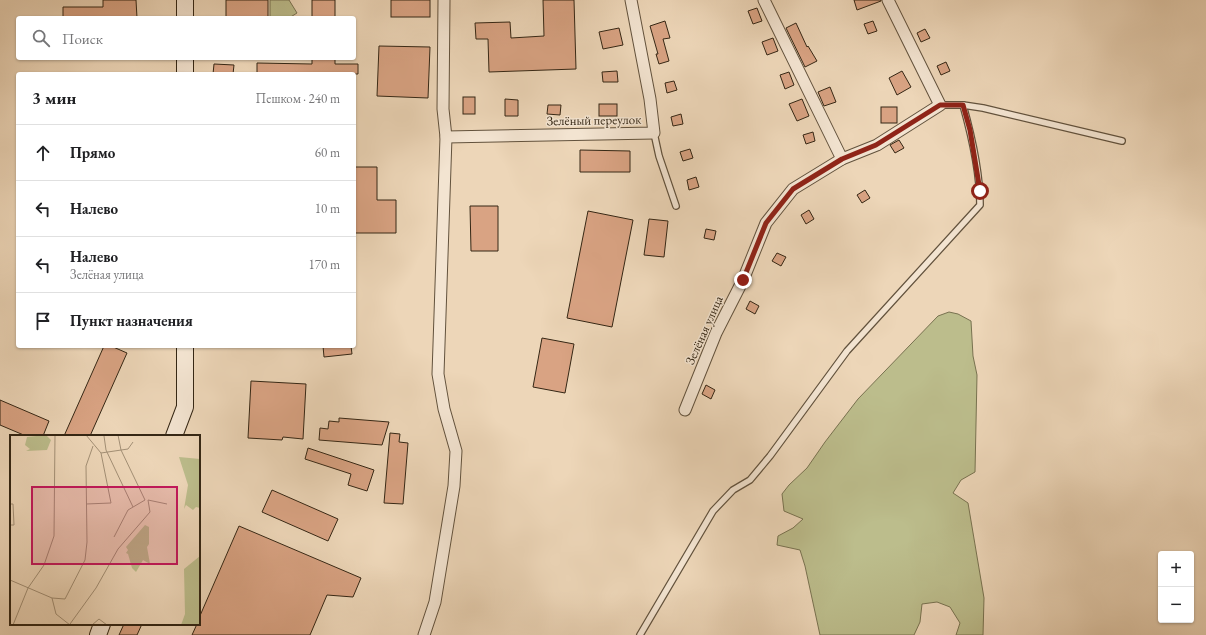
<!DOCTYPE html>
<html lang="ru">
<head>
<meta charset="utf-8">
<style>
  :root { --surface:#fff; --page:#f2f2f2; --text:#202124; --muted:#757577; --line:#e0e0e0 }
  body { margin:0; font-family:"EB Garamond",serif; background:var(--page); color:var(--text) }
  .controls { position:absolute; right:12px; bottom:12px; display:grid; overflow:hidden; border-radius:4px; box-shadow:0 1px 3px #0004 }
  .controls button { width:36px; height:36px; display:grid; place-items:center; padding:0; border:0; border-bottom:1px solid var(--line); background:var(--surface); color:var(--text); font:20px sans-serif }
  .stop { position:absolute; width:12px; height:12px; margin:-9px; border:3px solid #8f2418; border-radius:50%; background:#fff }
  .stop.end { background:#8f2418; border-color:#fff; box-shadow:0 1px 4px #0008 }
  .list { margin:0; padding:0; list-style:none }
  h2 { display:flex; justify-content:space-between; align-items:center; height:52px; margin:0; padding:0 16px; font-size:17px }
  h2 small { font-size:13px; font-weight:400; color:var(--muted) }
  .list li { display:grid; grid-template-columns:26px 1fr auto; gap:12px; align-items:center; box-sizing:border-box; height:56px; padding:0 16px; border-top:1px solid var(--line) }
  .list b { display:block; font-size:15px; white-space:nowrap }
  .list p { margin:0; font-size:13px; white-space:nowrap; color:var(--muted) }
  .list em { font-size:13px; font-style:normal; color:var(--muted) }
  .icon { flex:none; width:22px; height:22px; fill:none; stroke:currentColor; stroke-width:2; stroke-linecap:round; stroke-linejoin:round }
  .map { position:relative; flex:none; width:1206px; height:635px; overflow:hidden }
  .search { position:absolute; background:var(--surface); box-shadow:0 1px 3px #0004; left:16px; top:16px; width:340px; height:44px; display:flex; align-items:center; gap:10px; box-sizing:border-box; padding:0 14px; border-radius:4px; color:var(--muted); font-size:15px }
  .panel { position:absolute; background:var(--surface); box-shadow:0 1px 3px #0004; left:16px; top:72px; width:340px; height:276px; border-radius:4px }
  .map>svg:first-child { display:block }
  .green { fill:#bcbd8c; stroke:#787250 }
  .building { fill:#d9a383; stroke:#342614 }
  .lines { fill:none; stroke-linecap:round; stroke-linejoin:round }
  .lane-casing { stroke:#62523d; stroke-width:8 }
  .street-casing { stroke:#62523d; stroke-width:13 }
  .secondary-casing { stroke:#342614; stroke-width:18 }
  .lane { stroke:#f3e4d1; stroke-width:5.5 }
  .street { stroke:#f3e4d1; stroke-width:11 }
  .secondary { stroke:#f3e4d1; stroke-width:16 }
  .route { stroke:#8f2418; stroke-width:5 }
  .labels { text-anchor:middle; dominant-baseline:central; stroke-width:3; stroke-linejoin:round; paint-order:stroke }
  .street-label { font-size:13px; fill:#342614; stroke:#f3e4d1 }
  .inset-road { fill:none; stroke:#a39076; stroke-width:1 }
  .view { fill:#c2185b; fill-opacity:0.15; stroke:#c2185b; stroke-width:2 }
  .inset-edge { fill:none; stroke:#342614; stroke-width:2 }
</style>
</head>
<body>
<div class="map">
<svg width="1206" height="635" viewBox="0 0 1206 635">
  <rect width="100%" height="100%" fill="#edd6b8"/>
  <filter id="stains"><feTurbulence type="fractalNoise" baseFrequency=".005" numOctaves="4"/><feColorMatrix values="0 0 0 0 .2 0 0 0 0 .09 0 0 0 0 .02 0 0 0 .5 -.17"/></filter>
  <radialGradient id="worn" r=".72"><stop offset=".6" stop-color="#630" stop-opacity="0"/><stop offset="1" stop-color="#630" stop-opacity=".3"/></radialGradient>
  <g class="green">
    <polygon points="270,0 289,0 297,13 289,18 270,18"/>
    <polygon points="949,312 958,314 971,321 973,356 977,375 975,472 961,480 953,493 968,503 984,598 983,635 956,635 960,623 950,607 937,602 922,604 920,622 914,635 820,635 805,566 800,550 777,545 778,536 793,528 803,519 784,511 782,494 789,485 807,468 825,442 858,399 938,316"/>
  </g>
  <g class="building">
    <polygon points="103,0 136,0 137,18 63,18 63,7 103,7"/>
    <rect x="226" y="0" width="42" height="18"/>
    <rect x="312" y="0" width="23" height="18"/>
    <rect x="391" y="0" width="39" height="17"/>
    <polygon points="543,0 574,0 576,69 489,72 488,39 476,39 475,23 510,22 511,38 544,36"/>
    <polygon points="854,0 881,0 881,1 857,10"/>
    <polygon points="757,8 762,21 753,24 748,11"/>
    <polygon points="665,21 670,38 663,39 669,61 659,64 656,54 658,54 650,26"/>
    <polygon points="873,21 877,31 868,34 864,24"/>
    <polygon points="796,23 807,47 808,46 817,61 805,67 786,28"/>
    <polygon points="619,28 623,45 603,49 599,32"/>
    <polygon points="925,29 930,38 921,42 917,33"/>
    <polygon points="773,38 778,51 767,55 762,42"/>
    <polygon points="379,46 430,47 428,98 377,96"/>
    <polygon points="312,58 335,58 335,64 358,64 358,74 257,74 257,63 312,64"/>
    <polygon points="946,62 950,71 941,75 937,66"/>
    <polygon points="214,64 234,65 233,74 213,74"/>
    <polygon points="617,71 618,82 603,82 602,72"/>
    <polygon points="902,71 911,87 897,95 889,78"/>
    <polygon points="789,72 794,85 785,89 780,75"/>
    <polygon points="674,81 677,90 667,93 665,83"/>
    <polygon points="830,87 836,102 824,106 818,92"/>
    <rect x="463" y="97" width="12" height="17"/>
    <polygon points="505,99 518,100 518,116 505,116"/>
    <polygon points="802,99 809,116 797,121 789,104"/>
    <rect x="599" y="104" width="18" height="12"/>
    <polygon points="548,105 561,105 560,115 547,114"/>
    <rect x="881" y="107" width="16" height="16"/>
    <polygon points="681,114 683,124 673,126 671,117"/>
    <polygon points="813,132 815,141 806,144 803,135"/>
    <polygon points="899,140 904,148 895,153 890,145"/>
    <polygon points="690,149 693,158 683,161 680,152"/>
    <polygon points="580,150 630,151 630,172 580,172"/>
    <polygon points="354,167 377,167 377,200 396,200 396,233 354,233"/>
    <polygon points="696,177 699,187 689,190 687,180"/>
    <polygon points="865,190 870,198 862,203 857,195"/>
    <polygon points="470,206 498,206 498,251 471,251"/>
    <polygon points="809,210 814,219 806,224 801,215"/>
    <polygon points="588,211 633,220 612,327 567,318"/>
    <polygon points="649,219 668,221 664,257 644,255"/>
    <polygon points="706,229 716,231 714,240 704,238"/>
    <polygon points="777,253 786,257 781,266 772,261"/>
    <polygon points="750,301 759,306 755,314 746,309"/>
    <polygon points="542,338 574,344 565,393 533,387"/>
    <polygon points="104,346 111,346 127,353 90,436 64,436"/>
    <polygon points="323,346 351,346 352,354 324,357"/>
    <polygon points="251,381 306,384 303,439 283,437 282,440 248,438"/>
    <polygon points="706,385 715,390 711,399 702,394"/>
    <polygon points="0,400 49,421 43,436 26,436 0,425"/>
    <polygon points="339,418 389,422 382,445 319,440 320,428 328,429 329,421 339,422"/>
    <polygon points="390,433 400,434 399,442 408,443 403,504 384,503"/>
    <polygon points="308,448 374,470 367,491 348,485 351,474 305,459"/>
    <polygon points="272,490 338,519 328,541 262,512"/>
    <polygon points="239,526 361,578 353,597 327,595 310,635 192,635 197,624 199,624 199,618"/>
    <polygon points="124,624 142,624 137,635 119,635"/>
  </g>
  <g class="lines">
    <g class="lane-casing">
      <g id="lane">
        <polyline points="940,105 963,105 983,108 1122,141"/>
        <polyline points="654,133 659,156 676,206"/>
        <path d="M640,635L713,511L733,490L750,480L770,456L847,351L980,205C980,171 972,137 963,105"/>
      </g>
    </g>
    <g class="street-casing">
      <g id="street">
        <polyline points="764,0 842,159"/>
        <polyline points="446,137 654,133 650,99 631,0"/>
        <polyline points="685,410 716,333 743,280 766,223 793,189 842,159 877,145 940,105 888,0"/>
        <polyline points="424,635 435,602 454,486 456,451 444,409 438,374 446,137 443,109 444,0"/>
      </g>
    </g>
    <g class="secondary-casing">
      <g id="secondary">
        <polyline points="185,0 185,18"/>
        <polyline points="185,58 185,74"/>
        <polyline points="174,436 185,407 185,346"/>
        <polyline points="98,635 102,624"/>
      </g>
    </g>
    <use href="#lane" class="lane"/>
    <use href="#street" class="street"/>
    <use href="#secondary" class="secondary"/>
  </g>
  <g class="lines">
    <polyline class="route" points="743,280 766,223 793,189 842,159 876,145 940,105 963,105 970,130 980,191"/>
  </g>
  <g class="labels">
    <g class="street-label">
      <text transform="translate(594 120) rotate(-1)">Зелёный переулок</text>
      <text transform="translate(704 330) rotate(-66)">Зелёная улица</text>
    </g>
  </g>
  <g transform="translate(10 435)">
    <rect width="190" height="190" fill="#edd6b8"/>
    <path d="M36,0L41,5L37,15L16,16L20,14L15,10L17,2ZM169,22L190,24V73L186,72L183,75L176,70L174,74L178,50ZM135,90L139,92V109L137,112L140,129L133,125L126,137L122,133L118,119L116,118L118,115L116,112ZM190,121V190H171L175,179L174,134Z" fill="#bcbd8c"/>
    <path class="inset-road" d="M108,0L111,15L135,65M94,1L96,15L123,72M91,18L118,14L123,7M138,65L157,69M0,69H3L4,90H0M76,69L101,68L91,18L76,0M104,102L118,75L135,65M0,145L42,163L46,179L60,190M42,163L55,164L75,125L77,107L76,31L83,11M60,189L86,153L108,114L140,77L138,65M3,190L18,153L34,130L44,101L45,0M82,190L89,184L97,190"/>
    <path class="view" d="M22,52H167V129H22Z"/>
    <rect width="190" height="190" class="inset-edge"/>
  </g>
  <rect width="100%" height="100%" filter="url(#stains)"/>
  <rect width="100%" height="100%" fill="url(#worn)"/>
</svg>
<div class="controls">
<button>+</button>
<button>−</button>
</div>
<div class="stop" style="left:980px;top:191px"></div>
<div class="stop end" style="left:743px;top:280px"></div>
<div class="search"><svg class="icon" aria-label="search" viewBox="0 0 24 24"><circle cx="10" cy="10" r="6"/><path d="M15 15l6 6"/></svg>Поиск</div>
<section class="panel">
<h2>3 мин<small>Пешком · 240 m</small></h2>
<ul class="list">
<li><svg class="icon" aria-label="ahead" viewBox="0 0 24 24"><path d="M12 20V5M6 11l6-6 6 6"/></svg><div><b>Прямо</b></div><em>60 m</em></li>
<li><svg class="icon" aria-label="left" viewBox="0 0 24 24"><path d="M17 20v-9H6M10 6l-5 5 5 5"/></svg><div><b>Налево</b></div><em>10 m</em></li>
<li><svg class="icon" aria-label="left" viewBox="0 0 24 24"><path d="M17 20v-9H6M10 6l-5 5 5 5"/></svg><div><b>Налево</b><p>Зелёная улица</p></div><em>170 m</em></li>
<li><svg class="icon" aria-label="arrive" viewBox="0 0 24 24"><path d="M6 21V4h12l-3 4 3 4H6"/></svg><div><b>Пункт назначения</b></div></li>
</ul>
</section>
</div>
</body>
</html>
